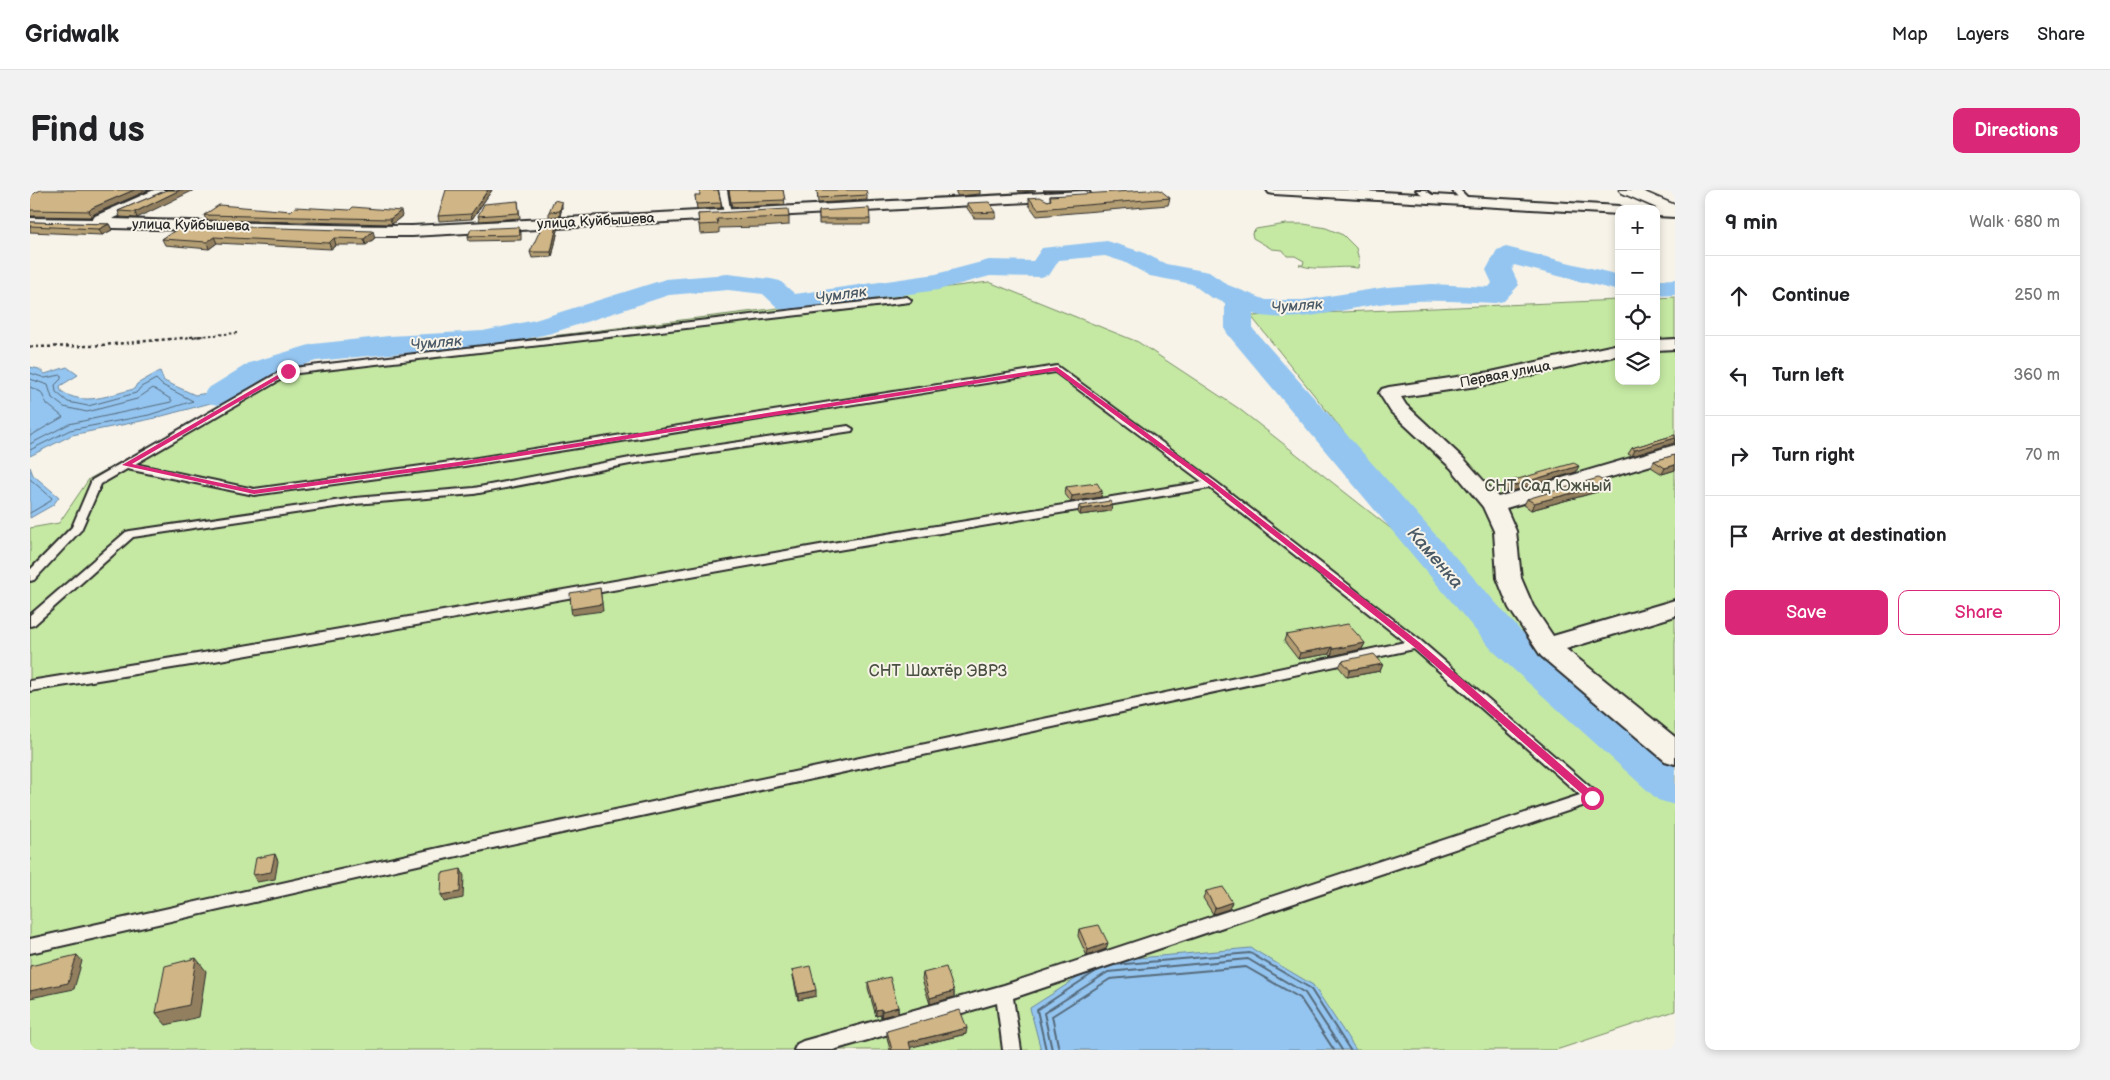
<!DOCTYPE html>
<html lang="en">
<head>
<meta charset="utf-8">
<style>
  :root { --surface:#fff; --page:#f2f2f2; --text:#202124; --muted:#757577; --line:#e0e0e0; --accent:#db2777 }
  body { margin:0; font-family:"Balsamiq Sans",sans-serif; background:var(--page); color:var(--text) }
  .controls { position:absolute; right:15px; top:15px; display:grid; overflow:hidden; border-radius:10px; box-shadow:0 2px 8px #0003 }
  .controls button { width:45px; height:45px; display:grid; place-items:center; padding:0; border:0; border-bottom:1px solid var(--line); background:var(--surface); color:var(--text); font:25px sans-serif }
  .stop { position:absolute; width:15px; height:15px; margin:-11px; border:4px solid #db2777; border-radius:50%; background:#fff }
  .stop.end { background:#db2777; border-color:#fff; box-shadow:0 1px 5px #0008 }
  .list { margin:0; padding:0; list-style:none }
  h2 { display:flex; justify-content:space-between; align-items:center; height:65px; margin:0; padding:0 20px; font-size:21px }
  h2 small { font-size:16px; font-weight:400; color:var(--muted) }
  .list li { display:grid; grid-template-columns:32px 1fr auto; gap:15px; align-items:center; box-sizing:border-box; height:80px; padding:0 20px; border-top:1px solid var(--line) }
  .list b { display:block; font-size:19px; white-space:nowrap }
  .list em { font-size:16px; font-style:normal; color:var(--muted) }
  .actions { display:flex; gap:10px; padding:15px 20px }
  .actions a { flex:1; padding:11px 0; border:1px solid var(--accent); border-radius:10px; text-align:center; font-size:18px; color:var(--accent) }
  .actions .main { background:var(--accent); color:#fff }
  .icon { flex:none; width:28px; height:28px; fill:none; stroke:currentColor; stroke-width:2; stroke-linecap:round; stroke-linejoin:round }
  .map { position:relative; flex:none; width:1645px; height:860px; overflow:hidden; border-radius:10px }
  header { display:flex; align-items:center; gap:30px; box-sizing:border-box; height:70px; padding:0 25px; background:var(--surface); border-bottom:1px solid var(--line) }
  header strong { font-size:24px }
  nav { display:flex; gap:28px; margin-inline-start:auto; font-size:18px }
  .intro { display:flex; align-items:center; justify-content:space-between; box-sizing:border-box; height:120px; padding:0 30px }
  h1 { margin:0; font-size:35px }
  .button { padding:12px 22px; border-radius:10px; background:var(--accent); color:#fff; font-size:18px; font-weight:700 }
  main { display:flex; gap:30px; padding:0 30px }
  aside { flex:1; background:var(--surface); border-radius:10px; box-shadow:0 2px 8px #0003 }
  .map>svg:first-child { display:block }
  .green { fill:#c5e9a3; stroke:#788a67 }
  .water { fill:#94c5f0; stroke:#6a87a1 }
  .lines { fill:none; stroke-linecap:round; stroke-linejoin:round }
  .shore-far1 { stroke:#55697a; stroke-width:1 }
  .shore { stroke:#55697a; stroke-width:2 }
  .river { fill:#94c5f0; fill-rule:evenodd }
  .service-casing { stroke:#2b2b2b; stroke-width:4 }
  .minor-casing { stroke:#2b2b2b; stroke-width:4 }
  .secondary-casing { stroke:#2b2b2b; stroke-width:3 }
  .path-far1 { stroke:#2b2b2b; stroke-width:2; stroke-dasharray:2.5 2.5; stroke-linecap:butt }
  .path { stroke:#2b2b2b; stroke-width:2.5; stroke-dasharray:3 3; stroke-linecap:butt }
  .service { fill:#f7f3e8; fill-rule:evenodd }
  .minor { fill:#f7f3e8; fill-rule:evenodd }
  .secondary { fill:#f7f3e8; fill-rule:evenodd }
  .wall { fill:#b39d73; stroke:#2b2b2b }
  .shaded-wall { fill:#927f5e; stroke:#2b2b2b }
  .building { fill:#d0b686; stroke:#2b2b2b }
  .route { fill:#db2777 }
  .labels { text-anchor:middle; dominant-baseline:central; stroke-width:4; stroke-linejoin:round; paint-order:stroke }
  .far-street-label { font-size:14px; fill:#2b2b2b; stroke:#f7f3e8 }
  .far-water-label { font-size:15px; font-style:italic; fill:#4a5966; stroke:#f7f3e8 }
  .park-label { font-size:16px; fill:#4a5143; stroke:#f7f3e8 }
  .water-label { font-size:18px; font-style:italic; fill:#4a5966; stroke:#f7f3e8 }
</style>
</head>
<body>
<header>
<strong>Gridwalk</strong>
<nav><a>Map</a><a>Layers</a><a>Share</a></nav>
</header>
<div class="intro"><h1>Find us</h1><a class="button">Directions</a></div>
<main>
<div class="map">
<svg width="1645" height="860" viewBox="0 0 1645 860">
  <rect width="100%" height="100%" fill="#f7f3e8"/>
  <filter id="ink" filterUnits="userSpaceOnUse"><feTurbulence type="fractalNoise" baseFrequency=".02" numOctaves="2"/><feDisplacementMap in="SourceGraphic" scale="10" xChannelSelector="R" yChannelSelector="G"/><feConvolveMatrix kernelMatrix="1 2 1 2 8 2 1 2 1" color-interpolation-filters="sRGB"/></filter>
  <g filter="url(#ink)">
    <g class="green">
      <path d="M1256,34H1274L1296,38L1313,45L1326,58L1329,70L1328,78C1308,75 1289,82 1269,75H1273L1274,71L1265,66H1257L1253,60L1242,59L1223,48L1222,43L1226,39Z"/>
      <polygon points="959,92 1108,152 1208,218 1364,341 1645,585 1645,821 1526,860 0,860 0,338 29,333 59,289 263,178"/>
      <polygon points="1645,107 1645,579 1447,409 1221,126 1589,110 1589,191 1626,191 1626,108"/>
    </g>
    <g class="water">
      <path d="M231,173L236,181L230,188L188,211L121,229L42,245L0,266V177L9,179L15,184L37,177L48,185L30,196L31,201C54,217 79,205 104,199L107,194L130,181L134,191L165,205L185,202L209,183Z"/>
      <polygon points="0,277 3,285 29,307 23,315 0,328"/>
      <polygon points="1221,758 1283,795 1326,860 1011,860 1000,818 1074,771"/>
    </g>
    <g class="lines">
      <g class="shore-far1">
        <polyline points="0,183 15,188 31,185 31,189 25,195 26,202 38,212 58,216 106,203 111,197 126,189 132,195 163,211 119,225 40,240 0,260"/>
        <polyline points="0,189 18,195 22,208 34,217 57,222 107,209 123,198 142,210 141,212 39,234 0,254"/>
        <polyline points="0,197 11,202 17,214 33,227 0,246"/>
        <polyline points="0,289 22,308 19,312 0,323"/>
      </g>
      <g class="shore">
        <polyline points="1084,775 1220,763 1280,798 1320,860"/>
        <polyline points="1016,860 1007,820 1068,780"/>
        <polyline points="1022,860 1014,823 1078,782 1218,769 1275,803 1312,860"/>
        <polyline points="1029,860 1022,826 1080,789 1216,777 1270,808 1304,860"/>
      </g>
      <g class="river">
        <path d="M1077,51L1112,62L1136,74L1179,82L1198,95L1236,110H1273L1357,97L1402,94L1459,97L1462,93L1456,80L1467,60L1476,57L1589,85V101L1484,75L1482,80L1489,95L1474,111L1465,113C1429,111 1393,109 1357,113C1314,118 1266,135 1223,124V139L1490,440L1645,570V615L1628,610L1462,460L1199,146L1195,140V113L1180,107L1162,94L1120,86L1094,72L1075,66L1029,70L1020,84L1011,87L960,86L908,100L759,121L749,119L733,104L698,100L639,105L522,143L453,159L359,164L286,171L241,185L199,213L188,215L177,213L173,206L177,199L219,173L283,154L359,146L453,141L505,130L636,89L698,84L741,89L750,91L765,104L906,84L959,70L1003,71L1012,58Z"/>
        <polygon points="1645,89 1645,105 1626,106 1626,90"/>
      </g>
      <g class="service-casing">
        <g id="service">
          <polygon points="689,0 697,0 701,25 694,23"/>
          <polygon points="1386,0 1395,0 1408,9 1401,11"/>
          <polygon points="1422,0 1430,0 1439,9 1439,13 1433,13"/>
          <polygon points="877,107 881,110 880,112 260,184 105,274 224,299 428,271 1027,176 1186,292 1391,451 1567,603 1569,607 1567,611 983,808 991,860 973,860 967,813 803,860 764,860 767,854 773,851 974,795 1550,605 1384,459 458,659 0,763 0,749 458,647 1375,452 1180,298 790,363 173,473 0,501 0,491 173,463 790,355 1173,292 1025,182 428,277 224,305 97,279 71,294 51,340 4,390 0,391 0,380 42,337 62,290 255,179"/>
          <polygon points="818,236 823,239 822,241 600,274 444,304 325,314 103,347 4,435 0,436 0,425 96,342 100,341 325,308 444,298 600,268"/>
        </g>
      </g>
      <g class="minor-casing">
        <g id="minor">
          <path d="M124,0H143L141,3L82,29C182,31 282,36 382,36L1054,1L1059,2L1061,5L1059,8L1054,9L382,46H316L209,41L0,36V28L63,29L65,26Z"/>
          <polygon points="1237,0 1318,0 1589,16 1595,19 1589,19 1589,24 1244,4 1239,3"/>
          <polygon points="1626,18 1645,19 1645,27 1626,26 1626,19 1621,19"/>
          <polygon points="1645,149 1645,159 1626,160 1626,150"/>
          <polygon points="1589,154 1589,165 1461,194 1371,207 1376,215 1435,270 1468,307 1645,255 1645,268 1476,318 1486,341 1491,388 1503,416 1523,446 1645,410 1645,426 1536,459 1645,547 1645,574 1635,571 1511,466 1479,418 1467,388 1464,341 1453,317 1421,278 1361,222 1349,203 1352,199 1359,197 1461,182"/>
        </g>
      </g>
      <g class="secondary-casing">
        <polygon id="secondary" points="1589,0 1610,0 1645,15 1645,26 1592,3"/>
      </g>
      <polyline class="path-far1" points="160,147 207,143"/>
      <polyline class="path" points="0,157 61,156 174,146"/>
      <use href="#service" class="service"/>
      <use href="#minor" class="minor"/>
      <use href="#secondary" class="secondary"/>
    </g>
    <g class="wall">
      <polygon points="119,0 64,24 62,27 0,26 0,5"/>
      <polygon points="137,0 107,28 90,27 88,21"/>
      <polygon points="462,0 442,29 409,31 408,26"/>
      <polygon points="698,0 753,0 755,15 702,17"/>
      <polygon points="787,0 837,5 837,10 788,13"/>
      <polygon points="926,0 950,0 950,4 928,6 926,3"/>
      <polygon points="988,0 1006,0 1005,1 989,2"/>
      <polygon points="1013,0 1049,0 1016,1"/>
      <polygon points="665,5 691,13 691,18 667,19"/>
      <polygon points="1020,6 1140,8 1138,15 1007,26 999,15 999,8 1018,11 1020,10"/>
      <polygon points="488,11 490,28 450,31 448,26"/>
      <polygon points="937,13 966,22 966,28 944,28 937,18"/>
      <polygon points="532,17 530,26 519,27 519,22"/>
      <polygon points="261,21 372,26 362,34 176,30 174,25"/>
      <polygon points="789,21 840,29 840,34 789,34"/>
      <polygon points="668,24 759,27 759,35 731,37 689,38 689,43 670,44"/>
      <polygon points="0,32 79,34 82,40 72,45 0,42"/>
      <polygon points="154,35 345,48 336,55 306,55 301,59 187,53 179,59 135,55 132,49"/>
      <polygon points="528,40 522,67 502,68 500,62"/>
      <polygon points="491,42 491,50 439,51 438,46"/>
      <polygon points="1645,245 1645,254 1602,266 1598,264 1602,258"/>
      <polygon points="1645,265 1645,280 1632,284 1621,277 1624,271"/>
      <polygon points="1546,282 1476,303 1471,299 1474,293"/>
      <polygon points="1036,297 1072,301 1071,307 1041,312 1035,304"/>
      <polygon points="1574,300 1501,320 1494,315 1497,309"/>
      <polygon points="1049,316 1081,321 1050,325 1048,322"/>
      <polygon points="1256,445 1335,453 1332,459 1301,466 1299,464 1268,469 1254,451"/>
      <polygon points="1312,471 1353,474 1350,481 1317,487 1309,477"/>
      <polygon points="1176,701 1199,719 1183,724 1173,708"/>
      <polygon points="1049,739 1076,759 1057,766 1048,746"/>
      <polygon points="762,780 786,806 768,810 763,786"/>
      <polygon points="893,783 924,801 924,807 900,814 892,789"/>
      <polygon points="838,792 868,817 868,823 851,827 851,825 846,826 838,798"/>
      <polygon points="857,841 936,844 880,857 881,860 860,860 857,847"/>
    </g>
    <g class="shaded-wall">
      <polygon points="104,0 119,0 64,24 62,27 59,21 62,18"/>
      <polygon points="150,0 164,0 107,28 105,22"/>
      <polygon points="458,0 462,0 442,29 441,24"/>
      <polygon points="532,12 532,17 530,26 530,21"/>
      <polygon points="371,21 372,26 362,34 360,29"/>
      <polygon points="79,34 82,40 72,45 69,39"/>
      <polygon points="527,35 528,40 522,67 521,62"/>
      <polygon points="343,41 345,48 336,55 334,49"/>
      <polygon points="184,47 187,53 179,59 177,52"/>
      <polygon points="304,48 306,55 301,59 299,53"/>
      <polygon points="1645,248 1644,253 1602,266 1605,260"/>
      <polygon points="1645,275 1645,280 1632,284 1635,278"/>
      <polygon points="1549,276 1546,282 1476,303 1479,297"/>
      <polygon points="1578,294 1574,300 1501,320 1504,313"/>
      <polygon points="1072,301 1071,307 1041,312 1042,306"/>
      <polygon points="1082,315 1081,321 1050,325 1051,319"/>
      <polygon points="570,398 573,421 542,425 541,419"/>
      <polygon points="1335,453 1332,459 1301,466 1303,459"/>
      <polygon points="1302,457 1299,464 1268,469 1270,463"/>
      <polygon points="1353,474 1350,481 1317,487 1320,480"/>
      <polygon points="245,664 248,671 245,689 227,692 223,685"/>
      <polygon points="431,679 434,686 433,708 414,712 411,705"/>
      <polygon points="1202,712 1199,719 1183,724 1185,718"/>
      <polygon points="1078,753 1076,759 1057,766 1058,760"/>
      <polygon points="47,765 52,771 44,799 0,808 0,801"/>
      <polygon points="166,768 176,781 169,827 136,835 126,823"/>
      <polygon points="786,800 786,806 768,810 768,804"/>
      <polygon points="924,801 924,807 900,814 900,808"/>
      <polygon points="868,817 868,823 851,827 852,821"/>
      <polygon points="851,819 851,825 846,826 846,820"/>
      <polygon points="937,838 936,844 878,858 879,852"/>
    </g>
    <g class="building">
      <polygon points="11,0 104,0 62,18 59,21 0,20 0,5"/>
      <polygon points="137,0 150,0 105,22 88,21"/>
      <polygon points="416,0 458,0 441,24 408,26"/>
      <polygon points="669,0 688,0 691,13 666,14 665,5 670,5"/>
      <polygon points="699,0 753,0 755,10 701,12"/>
      <polygon points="787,0 836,0 837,5 788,8"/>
      <polygon points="1118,0 1130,0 1140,8 1008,19 999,8 1010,7 1018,11 1021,10 1020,6"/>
      <polygon points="524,10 532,12 530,21 519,22"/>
      <polygon points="488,11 489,23 448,26 454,14"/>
      <polygon points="959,12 966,22 944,23 937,13"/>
      <polygon points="189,15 261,21 265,17 320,20 323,17 371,21 360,29 174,25"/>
      <polygon points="839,18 840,29 789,29 789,21"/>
      <polygon points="758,19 759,27 730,28 687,29 688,34 669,35 668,24"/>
      <polygon points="0,32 79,34 69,39 0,36"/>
      <polygon points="154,35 343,41 334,49 304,48 299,53 184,47 177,52 132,49"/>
      <polygon points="527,35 521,62 500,62 512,36"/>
      <polygon points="489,37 490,45 438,46 441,39"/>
      <polygon points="1645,245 1645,248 1605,260 1602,258"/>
      <polygon points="1645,265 1645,275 1635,278 1624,271"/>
      <polygon points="1544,273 1549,276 1479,297 1474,293"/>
      <polygon points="1568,288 1578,294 1504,313 1497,309"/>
      <polygon points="1067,293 1072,301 1042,306 1036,297"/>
      <polygon points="1080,311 1082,315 1051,319 1049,316"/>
      <polygon points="570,398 572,414 541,419 540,403"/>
      <polygon points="1318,434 1335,453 1303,459 1302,457 1270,463 1256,445"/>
      <polygon points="1344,464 1353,474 1320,480 1312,471"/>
      <polygon points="245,664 241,682 223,685 226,668"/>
      <polygon points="431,679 430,702 411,705 412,683"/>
      <polygon points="1193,697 1202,712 1185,718 1176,701"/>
      <polygon points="1069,735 1078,753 1058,760 1049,739"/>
      <polygon points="47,765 38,793 0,801 0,776"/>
      <polygon points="166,768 159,815 126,823 135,776"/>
      <polygon points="780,776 786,800 768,804 762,780"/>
      <polygon points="916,777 924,801 900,808 893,783"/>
      <polygon points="860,787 868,817 852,821 851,819 846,820 838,792"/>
      <polygon points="930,820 937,838 879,852 881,860 862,860 857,841"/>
    </g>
  </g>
  <polygon class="route" points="1027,177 1184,292 1389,452 1566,605 1566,610 1559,610 1383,456 1180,295 1025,181 428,276 224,304 92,275 258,179 260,182 102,274 224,300 428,272"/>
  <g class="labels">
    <g class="far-street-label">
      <text transform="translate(566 31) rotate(-3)">улица Куйбышева</text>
      <text transform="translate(161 35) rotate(1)">улица Куйбышева</text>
      <text transform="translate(1475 184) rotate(-11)">Первая улица</text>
    </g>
    <g class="far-water-label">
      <text transform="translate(811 105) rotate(-8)">Чумляк</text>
      <text transform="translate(1267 116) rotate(-4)">Чумляк</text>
      <text transform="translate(406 153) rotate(-5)">Чумляк</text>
    </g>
    <g class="park-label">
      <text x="1518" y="296">СНТ Сад Южный</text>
      <text x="908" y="481">СНТ Шахтёр ЭВРЗ</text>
    </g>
    <g class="water-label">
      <text transform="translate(1405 368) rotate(49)">Каменка</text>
    </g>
  </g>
</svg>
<div class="controls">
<button>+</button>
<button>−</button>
<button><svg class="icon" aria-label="locate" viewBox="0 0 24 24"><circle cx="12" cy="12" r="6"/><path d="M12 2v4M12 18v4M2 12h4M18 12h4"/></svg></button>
<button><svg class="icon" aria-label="layers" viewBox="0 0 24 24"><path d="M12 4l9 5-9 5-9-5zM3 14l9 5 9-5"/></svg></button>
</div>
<div class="stop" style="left:1562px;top:608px"></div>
<div class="stop end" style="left:258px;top:181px"></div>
</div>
<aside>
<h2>9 min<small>Walk · 680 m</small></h2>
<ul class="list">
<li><svg class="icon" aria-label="ahead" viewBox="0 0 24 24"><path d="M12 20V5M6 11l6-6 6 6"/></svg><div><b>Continue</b></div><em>250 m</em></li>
<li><svg class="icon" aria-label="left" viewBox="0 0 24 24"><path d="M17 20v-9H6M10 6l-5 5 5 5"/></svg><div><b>Turn left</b></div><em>360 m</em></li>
<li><svg class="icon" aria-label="right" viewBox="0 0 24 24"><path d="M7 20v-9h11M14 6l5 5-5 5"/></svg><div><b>Turn right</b></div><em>70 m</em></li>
<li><svg class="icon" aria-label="arrive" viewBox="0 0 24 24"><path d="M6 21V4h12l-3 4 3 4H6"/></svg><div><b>Arrive at destination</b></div></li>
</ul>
<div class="actions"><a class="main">Save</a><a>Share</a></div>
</aside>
</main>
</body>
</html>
